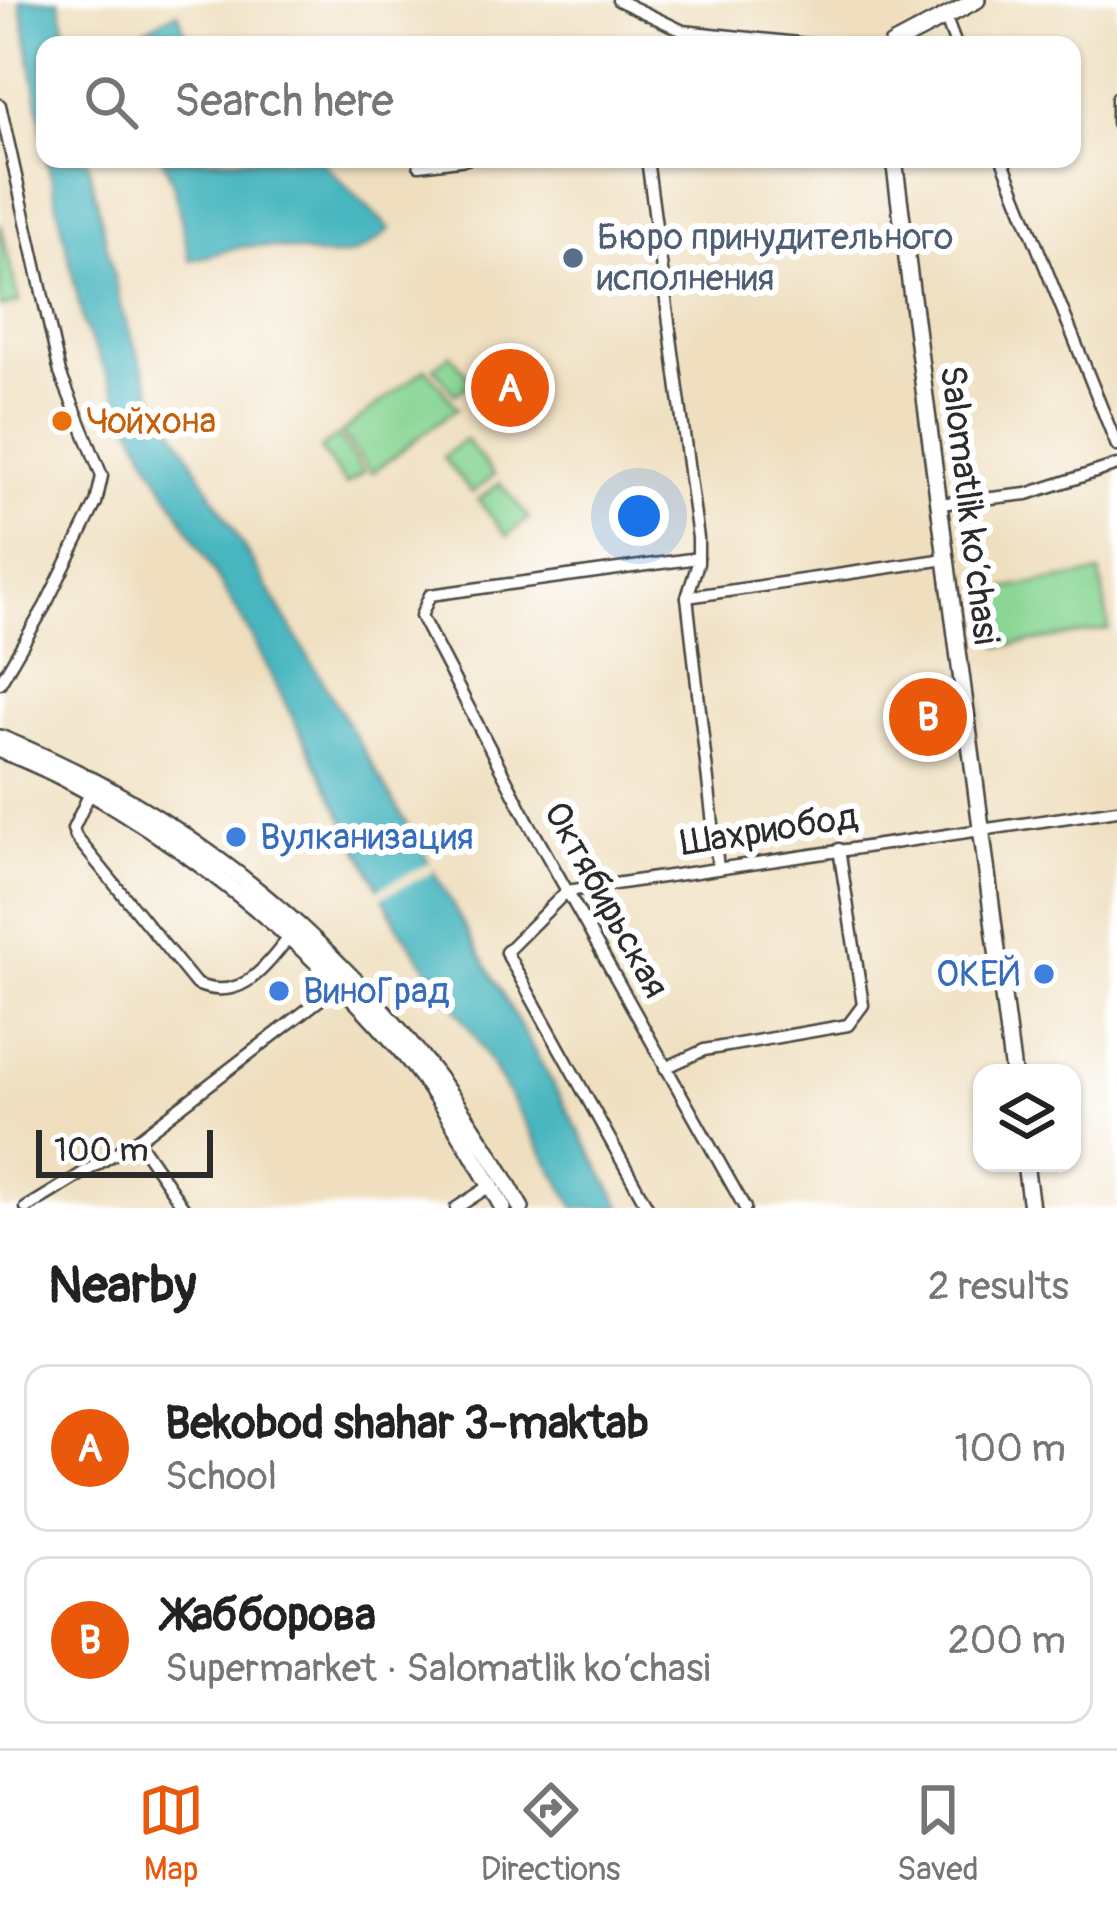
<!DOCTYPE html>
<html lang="en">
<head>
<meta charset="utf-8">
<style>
  :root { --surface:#fff; --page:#f2f2f2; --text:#222; --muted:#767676; --line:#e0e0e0; --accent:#ea580c }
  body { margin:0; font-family:Pangolin,sans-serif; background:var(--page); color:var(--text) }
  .controls { position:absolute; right:36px; bottom:36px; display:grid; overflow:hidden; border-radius:24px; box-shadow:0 3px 9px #0004 }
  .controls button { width:108px; height:108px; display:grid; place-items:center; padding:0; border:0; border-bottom:3px solid var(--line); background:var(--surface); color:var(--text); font:60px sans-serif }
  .scale { position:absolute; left:36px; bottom:30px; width:177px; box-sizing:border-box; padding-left:12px; border:6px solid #2b2b2b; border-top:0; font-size:33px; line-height:42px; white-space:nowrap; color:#2b2b2b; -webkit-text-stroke:9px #fff; paint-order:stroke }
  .you { position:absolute; left:639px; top:516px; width:42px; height:42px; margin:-30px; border:9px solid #fff; border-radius:50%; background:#1a73e8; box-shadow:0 0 0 18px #1a73e833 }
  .badge { display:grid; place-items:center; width:78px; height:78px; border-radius:50%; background:var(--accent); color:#fff; font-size:39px; font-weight:700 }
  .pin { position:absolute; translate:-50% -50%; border:6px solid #fff; box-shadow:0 3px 12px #0006 }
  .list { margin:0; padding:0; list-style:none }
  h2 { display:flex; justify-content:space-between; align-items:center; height:156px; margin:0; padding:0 48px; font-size:51px }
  h2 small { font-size:39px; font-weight:400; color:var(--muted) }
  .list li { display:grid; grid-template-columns:78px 1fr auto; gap:36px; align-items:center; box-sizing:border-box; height:168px; margin:0 24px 24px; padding:0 24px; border:3px solid var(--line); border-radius:24px }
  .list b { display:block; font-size:45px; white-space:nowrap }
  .list p { margin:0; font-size:39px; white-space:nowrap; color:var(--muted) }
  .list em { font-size:39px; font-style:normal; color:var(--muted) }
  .icon { flex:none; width:66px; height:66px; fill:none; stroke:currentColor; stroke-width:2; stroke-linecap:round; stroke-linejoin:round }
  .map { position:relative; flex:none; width:1117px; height:1208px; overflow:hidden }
  .search { position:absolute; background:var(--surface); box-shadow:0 3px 9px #0004; left:36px; right:36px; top:36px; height:132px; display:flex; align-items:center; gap:30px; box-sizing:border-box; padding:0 42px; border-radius:24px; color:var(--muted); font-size:45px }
  .sheet { height:540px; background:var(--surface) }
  nav { display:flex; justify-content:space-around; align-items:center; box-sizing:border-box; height:168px; border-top:3px solid var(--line); background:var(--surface); font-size:33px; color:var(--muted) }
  nav a { display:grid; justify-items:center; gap:6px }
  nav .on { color:var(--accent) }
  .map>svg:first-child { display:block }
  .green { fill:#8ad694; stroke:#5a8060; stroke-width:3 }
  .water { fill:#47b6bf; stroke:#397075; stroke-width:3 }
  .pier { fill:#efdfbf }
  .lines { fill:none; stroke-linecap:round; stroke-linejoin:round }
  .street-casing { stroke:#484641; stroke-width:15 }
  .secondary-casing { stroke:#484641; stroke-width:20 }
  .street { stroke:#fff; stroke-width:10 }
  .secondary { stroke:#fff; stroke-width:15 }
  .service-dot { fill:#5c6f8a; stroke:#fff; stroke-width:4.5 }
  .food-dot { fill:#e8710a; stroke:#fff; stroke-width:4.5 }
  .shop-dot { fill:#3f7fe0; stroke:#fff; stroke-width:4.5 }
  .labels { text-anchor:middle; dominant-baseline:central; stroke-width:12; stroke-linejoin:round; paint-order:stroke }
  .service-label { font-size:36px; fill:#4e5e75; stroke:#fff; text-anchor:start }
  .food-label { font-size:36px; fill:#c56008; stroke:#fff; text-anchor:start }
  .street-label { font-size:36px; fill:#2b2b2b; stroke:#fff }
  .shop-label { font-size:36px; fill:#366cbe; stroke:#fff; text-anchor:start }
</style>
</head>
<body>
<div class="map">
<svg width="1117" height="1208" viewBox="0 0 1117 1208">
  <rect width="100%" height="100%" fill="#fff"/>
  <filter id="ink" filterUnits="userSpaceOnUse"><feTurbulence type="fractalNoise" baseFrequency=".00833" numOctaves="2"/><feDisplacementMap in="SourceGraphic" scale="24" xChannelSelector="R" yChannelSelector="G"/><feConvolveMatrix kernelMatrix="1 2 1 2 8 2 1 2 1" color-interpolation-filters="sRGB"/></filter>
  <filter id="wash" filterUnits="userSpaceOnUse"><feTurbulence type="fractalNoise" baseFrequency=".004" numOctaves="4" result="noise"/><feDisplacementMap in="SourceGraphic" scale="48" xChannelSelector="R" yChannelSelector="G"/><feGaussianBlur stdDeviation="2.7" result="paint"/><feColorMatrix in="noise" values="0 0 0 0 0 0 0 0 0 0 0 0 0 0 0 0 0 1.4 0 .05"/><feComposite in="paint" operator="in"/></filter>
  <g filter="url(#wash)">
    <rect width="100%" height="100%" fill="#efdfbf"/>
    <g class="green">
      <polygon points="0,222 19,302 0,307"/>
      <polygon points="451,354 472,382 455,395 434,367"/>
      <polygon points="426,368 457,408 372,473 341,433"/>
      <polygon points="337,436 364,472 346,485 320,449"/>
      <polygon points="465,439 494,475 472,493 443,457"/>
      <polygon points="500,483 529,518 507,536 478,500"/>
      <polygon points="1100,573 1109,629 999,647 990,591"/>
    </g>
    <g class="water">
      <polygon points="20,0 59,0 69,45 45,45 45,144"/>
      <polygon points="178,12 189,45 115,45"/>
      <polygon points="47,159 87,159 122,311 152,392 411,831 622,1208 575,1208 473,1033 398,926 251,635 149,461 84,326"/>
      <path d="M162,159H319L390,229C342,277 313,247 256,246C235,245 211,257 190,260L173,183Z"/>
    </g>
    <polygon class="pier" points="431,862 434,872 378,899 374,891"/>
  </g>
  <g filter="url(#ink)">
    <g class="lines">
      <g class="street-casing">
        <g id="street">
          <polyline points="618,0 683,31 817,45"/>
          <polyline points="945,16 956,45"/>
          <polyline points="1117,97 1117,123"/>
          <polyline points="0,105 60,373 102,476 96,503 45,606 0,683"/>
          <polyline points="647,159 698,538 698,563 687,597 718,868"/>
          <polyline points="1002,159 1117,446"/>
          <polyline points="419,165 467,159"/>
          <polyline points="939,504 1027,494 1117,465"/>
          <polyline points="698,558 430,595 421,616 530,825 745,1208"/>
          <polyline points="687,597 946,559"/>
          <path d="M91,791L73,829L76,837L196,984C242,1003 264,968 291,935"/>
          <polyline points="665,1068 704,1050 848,1025 863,1005 839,849"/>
          <polyline points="137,1140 184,1208"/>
          <polyline points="26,1208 137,1140 343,982"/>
          <polyline points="456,1208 493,1184"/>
          <polyline points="648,1208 506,952 567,891 1117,810"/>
        </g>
      </g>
      <g class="secondary-casing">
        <g id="secondary">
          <polyline points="892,45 977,0"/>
          <polyline points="894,159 1013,1073"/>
          <path d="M0,738C220,825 408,1000 521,1208"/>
          <path d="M0,750C147,803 349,969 437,1098C461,1133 482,1171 503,1208"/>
          <polyline points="1025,1163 1031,1208"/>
        </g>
      </g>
      <use href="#street" class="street"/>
      <use href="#secondary" class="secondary"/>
    </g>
  </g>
  <circle class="service-dot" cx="573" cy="258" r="12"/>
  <circle class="food-dot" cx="62" cy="421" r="12"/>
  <g class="shop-dot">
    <circle cx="236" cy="837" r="12"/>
    <circle cx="1044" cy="974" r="12"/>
    <circle cx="279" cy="991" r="12"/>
  </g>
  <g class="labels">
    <g class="service-label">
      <text x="597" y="237">Бюро принудительного<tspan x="597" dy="41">исполнения</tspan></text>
    </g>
    <g class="food-label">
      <text x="86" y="421">Чойхона</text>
    </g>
    <g class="street-label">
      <text transform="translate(969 505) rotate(83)">Salomatlik ko‘chasi</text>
      <text transform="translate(769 830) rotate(-9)">Шахриобод</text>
      <text transform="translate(606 900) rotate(61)">Октябирьская</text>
    </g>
    <g class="shop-label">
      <text x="260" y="837">Вулканизация</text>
      <text x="1020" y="974" text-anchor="end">ОКЕЙ</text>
      <text x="303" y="991">ВиноГрад</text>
    </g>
  </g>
</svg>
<div class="controls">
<button><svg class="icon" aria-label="layers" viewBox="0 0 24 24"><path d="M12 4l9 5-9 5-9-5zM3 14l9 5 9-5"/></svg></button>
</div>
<div class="scale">100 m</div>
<div class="you"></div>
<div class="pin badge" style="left:510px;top:388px">A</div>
<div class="pin badge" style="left:928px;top:717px">B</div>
<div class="search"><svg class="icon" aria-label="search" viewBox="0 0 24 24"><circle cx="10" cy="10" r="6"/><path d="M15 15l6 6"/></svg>Search here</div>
</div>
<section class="sheet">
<h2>Nearby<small>2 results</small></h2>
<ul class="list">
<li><span class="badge">A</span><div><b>Bekobod shahar 3-maktab</b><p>School</p></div><em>100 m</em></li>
<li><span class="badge">B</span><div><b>Жабборова</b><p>Supermarket · Salomatlik ko‘chasi</p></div><em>200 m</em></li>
</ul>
</section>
<nav>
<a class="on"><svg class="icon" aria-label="map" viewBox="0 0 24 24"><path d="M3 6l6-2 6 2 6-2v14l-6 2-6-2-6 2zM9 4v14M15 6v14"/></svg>Map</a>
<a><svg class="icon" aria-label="directions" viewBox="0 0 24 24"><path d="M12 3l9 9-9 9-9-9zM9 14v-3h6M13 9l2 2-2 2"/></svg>Directions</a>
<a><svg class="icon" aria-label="saved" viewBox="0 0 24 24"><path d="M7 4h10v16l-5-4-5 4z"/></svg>Saved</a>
</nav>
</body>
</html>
